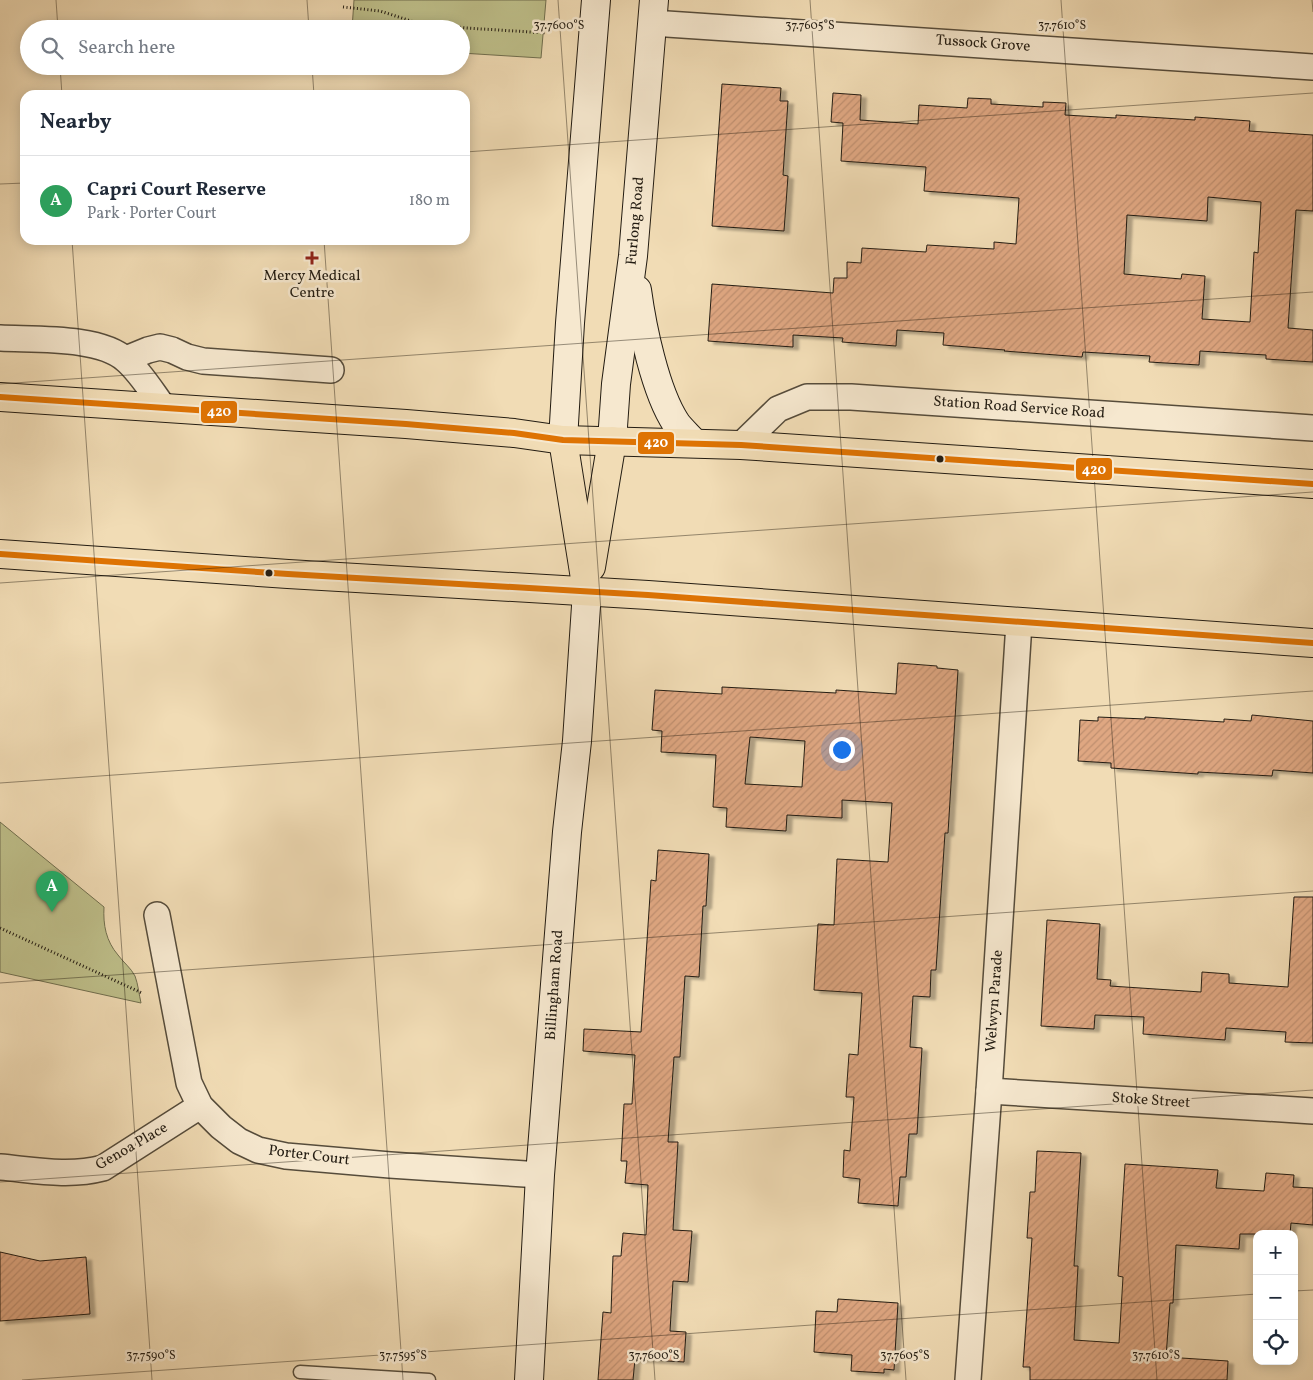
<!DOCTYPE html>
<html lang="en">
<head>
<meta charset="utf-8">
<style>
  :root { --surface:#fff; --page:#f6f6f7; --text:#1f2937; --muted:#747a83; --line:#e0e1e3; --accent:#b45309 }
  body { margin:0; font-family:Vollkorn,serif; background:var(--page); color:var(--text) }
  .controls { position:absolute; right:15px; bottom:15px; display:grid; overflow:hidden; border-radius:10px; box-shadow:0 2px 12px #0003 }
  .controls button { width:45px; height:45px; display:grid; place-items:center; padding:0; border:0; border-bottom:1px solid var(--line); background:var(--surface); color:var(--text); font:25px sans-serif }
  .you { position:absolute; left:841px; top:749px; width:18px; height:18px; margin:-12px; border:4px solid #fff; border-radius:50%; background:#1a73e8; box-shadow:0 0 0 8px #1a73e833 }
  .badge { display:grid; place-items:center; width:32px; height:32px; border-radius:50%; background:var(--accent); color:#fff; font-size:16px; font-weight:700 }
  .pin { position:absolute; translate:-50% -41px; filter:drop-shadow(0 1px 2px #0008) }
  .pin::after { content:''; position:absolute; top:26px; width:18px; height:15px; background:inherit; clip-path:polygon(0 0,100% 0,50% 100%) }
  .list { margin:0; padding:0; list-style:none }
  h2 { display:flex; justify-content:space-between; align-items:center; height:65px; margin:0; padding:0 20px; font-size:21px }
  h2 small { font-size:16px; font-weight:400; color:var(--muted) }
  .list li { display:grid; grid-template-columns:32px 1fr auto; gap:15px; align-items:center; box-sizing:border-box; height:90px; padding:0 20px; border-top:1px solid var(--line) }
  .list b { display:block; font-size:19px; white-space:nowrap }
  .list p { margin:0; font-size:16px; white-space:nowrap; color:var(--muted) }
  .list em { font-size:16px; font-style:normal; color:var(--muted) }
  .icon { flex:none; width:28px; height:28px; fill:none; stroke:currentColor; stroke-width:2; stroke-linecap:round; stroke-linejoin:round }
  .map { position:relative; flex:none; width:1313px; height:1380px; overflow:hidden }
  .search { position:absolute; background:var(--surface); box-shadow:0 2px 12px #0003; left:20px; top:20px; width:450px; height:55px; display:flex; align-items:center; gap:12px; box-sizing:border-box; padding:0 18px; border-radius:28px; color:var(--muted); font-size:19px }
  .panel { position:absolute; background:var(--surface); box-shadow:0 2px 12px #0003; left:20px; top:90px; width:450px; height:155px; border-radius:15px }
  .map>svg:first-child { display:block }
  .green { fill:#bebf8a; stroke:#706e4e }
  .building { fill:url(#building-hatch); stroke:#231c12; fill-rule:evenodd; filter:url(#shadow) }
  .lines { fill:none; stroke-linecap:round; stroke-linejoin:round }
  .lane-casing { stroke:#564c3b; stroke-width:15 }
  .street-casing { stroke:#564c3b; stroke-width:28 }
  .secondary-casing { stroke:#231c12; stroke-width:30 }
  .primary-casing { stroke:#231c12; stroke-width:30 }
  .path { stroke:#231c12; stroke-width:3; stroke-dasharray:1 2.5; stroke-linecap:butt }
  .lane { stroke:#f6e8cf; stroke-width:12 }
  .street { stroke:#f6e8cf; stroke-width:25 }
  .secondary { stroke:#f6e8cf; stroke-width:28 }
  .primary { stroke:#f1dcb5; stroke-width:28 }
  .bus-1-casing { stroke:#f6e8cf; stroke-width:10 }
  .bus-1 { stroke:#de7303; stroke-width:6 }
  .ticks { fill:none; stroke:#231c12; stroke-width:1; stroke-opacity:0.45 }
  .poi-dot { fill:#8f2418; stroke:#f6e8cf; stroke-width:2 }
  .bus-dot { fill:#231c12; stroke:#f6e8cf; stroke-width:2 }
  .labels { text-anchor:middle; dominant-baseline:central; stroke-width:5; stroke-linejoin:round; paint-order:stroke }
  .street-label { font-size:15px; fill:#231c12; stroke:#f6e8cf }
  .poi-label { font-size:15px; fill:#231c12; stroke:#f6e8cf }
  .ticks-label { font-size:12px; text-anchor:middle; fill:#231c12; stroke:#f6e8cf; stroke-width:5; stroke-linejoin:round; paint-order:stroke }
  .line-badge { stroke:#f6e8cf; stroke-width:2 }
  .badge-label { font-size:14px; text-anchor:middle; font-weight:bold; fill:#fff }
</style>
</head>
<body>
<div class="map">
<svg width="1313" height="1380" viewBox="0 0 1313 1380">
  <defs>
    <pattern id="building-hatch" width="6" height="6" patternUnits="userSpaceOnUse" patternTransform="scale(1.25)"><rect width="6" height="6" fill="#dfa782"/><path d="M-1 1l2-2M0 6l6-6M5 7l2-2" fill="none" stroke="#bf8f6f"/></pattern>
    <filter id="shadow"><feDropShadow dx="5.5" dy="3" stdDeviation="1" flood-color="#0004"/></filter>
  </defs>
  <rect width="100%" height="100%" fill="#f1dcb5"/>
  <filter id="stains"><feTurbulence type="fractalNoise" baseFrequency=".004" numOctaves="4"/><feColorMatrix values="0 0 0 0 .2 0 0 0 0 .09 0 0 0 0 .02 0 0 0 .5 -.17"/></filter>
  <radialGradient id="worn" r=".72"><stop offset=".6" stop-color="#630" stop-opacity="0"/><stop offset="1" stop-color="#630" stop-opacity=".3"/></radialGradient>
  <g class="green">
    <polygon points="354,0 546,0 541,58 461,53 461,29 352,29"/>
    <path d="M0,822L104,907C103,925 106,941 118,955C123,962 131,968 135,976C138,984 139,994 141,1003L0,972Z"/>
  </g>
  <g class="building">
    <polygon points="722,84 781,88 780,101 788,101 783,175 788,176 784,231 712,226"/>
    <path d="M833,93L861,95L860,120L918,124L919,105L967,108L968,98L991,99V104L1043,107V102L1066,103L1065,115L1116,118V115L1195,120V117L1250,121L1249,131L1313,135V211L1296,210L1288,328L1313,330V362L1266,359V355L1200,351L1199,365L1149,362L1150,356L1083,352L1082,357L1004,351L1005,350L943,345L944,333L897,330L896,346L842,342L843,338L793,335V347L708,341L712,284L833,293L834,278H847V262L861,263L862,248L926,252L927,245L994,249V242L1016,244L1019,198L924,191L926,167L841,161L843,123L831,122ZM1208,197L1261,202L1258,253L1254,252L1250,322L1202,319L1205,276L1182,274L1181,279L1124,274L1127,215L1207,221Z"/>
    <path d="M898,663L937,666V668L958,670L948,833H945L936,970H931L930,997L913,996L910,1047L922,1048L917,1134H909L906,1177H900L898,1206L858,1203L860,1179L843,1177L844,1150L850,1151L854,1097H846L849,1054L858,1055L862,993L814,990L818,924L834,925L837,859L888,862L892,803L842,800V818L787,815L786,831L726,827L727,808L713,807L716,755L661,752L662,731L652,730L655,690L722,694V687L836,693V690L896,694ZM750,737L805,741L802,787L745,784Z"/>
    <polygon points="1252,715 1313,721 1313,773 1273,770 1272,776 1198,772 1198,774 1111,768 1111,763 1078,761 1080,720 1098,721 1098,717 1145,719 1145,717 1224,722 1224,719 1251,721"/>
    <polygon points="658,850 709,854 706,906 703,906 699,977 685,976 680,1057 674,1057 668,1142 678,1142 673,1230 692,1231 688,1282 673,1281 670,1331 686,1332 684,1362 635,1359 633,1380 598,1380 603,1312 611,1313 613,1256 621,1256 623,1233 646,1235 648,1185 625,1183 627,1161 621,1161 624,1104 632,1104 635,1055 583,1051 584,1029 641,1032 651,880 656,881"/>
    <polygon points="1294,897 1313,897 1313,1043 1285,1042 1286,1032 1226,1028 1225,1040 1143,1034 1144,1017 1095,1015 1094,1029 1041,1026 1047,920 1100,924 1097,979 1111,980 1110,986 1201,992 1202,972 1229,974 1229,983 1288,987"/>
    <polygon points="1037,1151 1081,1153 1074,1266 1078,1266 1074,1340 1119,1343 1123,1277 1118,1276 1125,1164 1218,1170 1216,1188 1264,1191 1266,1173 1294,1175 1293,1187 1313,1188 1313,1225 1291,1223 1290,1234 1240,1234 1239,1249 1176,1245 1173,1303 1170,1303 1166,1357 1228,1361 1227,1380 1030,1380 1030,1367 1023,1367 1032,1238 1027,1238 1030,1192 1035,1192"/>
    <polygon points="0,1252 40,1261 86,1257 90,1314 0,1321"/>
    <polygon points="838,1299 898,1303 894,1370 884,1369 884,1373 851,1371 852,1355 814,1352 816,1311 837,1312"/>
  </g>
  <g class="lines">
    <g class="lane-casing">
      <polyline id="lane" points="300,1372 429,1380"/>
    </g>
    <g class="street-casing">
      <g id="street">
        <polyline points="652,23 1313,67"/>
        <path d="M0,338C34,340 100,336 126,360C141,373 152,392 164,408"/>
        <polyline points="126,359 148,350 160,347 172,350 187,357 203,361 331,370"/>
        <polyline points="741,445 778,409 807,397 851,397 1313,428"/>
        <polyline points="157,915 189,1083 200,1106 221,1127 239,1141 258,1150 286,1156 390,1165 540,1175"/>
        <polyline points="989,1091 1313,1111"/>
        <path d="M0,1167C34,1170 69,1177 103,1168L200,1106"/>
        <polyline points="968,1380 989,1091 1019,623"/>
      </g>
    </g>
    <g class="secondary-casing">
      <g id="secondary">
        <path d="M637,290C642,327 655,391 676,423C681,430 688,436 694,443"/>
        <polyline points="563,440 570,323 596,0"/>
        <polyline points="612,441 616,384 633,256 654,0"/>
        <polyline points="529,1380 540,1175 567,832 577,741 587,591"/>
      </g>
    </g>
    <g class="primary-casing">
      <g id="primary">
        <polyline points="0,397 406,424 514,433 563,440 741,445 1313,484"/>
        <polyline points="563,440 587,591"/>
        <polyline points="0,554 288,574 648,595 1313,643"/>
        <polyline points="591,567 612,441"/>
      </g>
    </g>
    <g class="path">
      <polyline points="343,7 380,11 414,22 466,28 547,33"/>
      <polyline points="0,928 142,993"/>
    </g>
    <use href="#lane" class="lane"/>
    <use href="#street" class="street"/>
    <use href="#secondary" class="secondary"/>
    <use href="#primary" class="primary"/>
    <g class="bus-1-casing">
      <g id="bus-1">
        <polyline points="0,397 406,424 514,433 563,440 741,445 1313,484"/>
        <polyline points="0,554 288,574 648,595 1313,643"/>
      </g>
    </g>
    <use href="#bus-1" class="bus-1"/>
  </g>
  <path class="ticks" d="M56,0L58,29M307,0L309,29M558,0L655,1380M810,0L906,1380M1061,0L1157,1380M1312,0L1313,12M60,66L62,95M312,66L314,95M465,152L1313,93M0,184L25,183M72,240L152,1380M324,240L403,1380M0,384L1313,292M0,583L1313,492M0,783L1313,691M0,983L1313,891M0,1182L1313,1090M1294,1291L1313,1290M22,1380L1257,1294"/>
  <path class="poi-dot" d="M309.5 250.5h5v5h5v5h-5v5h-5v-5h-5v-5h5z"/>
  <g class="bus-dot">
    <circle cx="940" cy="459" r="4.5"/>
    <circle cx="269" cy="573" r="4.5"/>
  </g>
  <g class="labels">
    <g class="street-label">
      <text transform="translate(983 44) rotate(4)">Tussock Grove</text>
      <text transform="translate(636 221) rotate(-85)">Furlong Road</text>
      <text transform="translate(1019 408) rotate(4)">Station Road Service Road</text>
      <text transform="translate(555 985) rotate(-86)">Billingham Road</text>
      <text transform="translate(995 1001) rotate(-86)">Welwyn Parade</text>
      <text transform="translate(1151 1101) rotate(4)">Stoke Street</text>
      <text transform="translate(132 1147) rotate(-30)">Genoa Place</text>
      <text transform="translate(309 1156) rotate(7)">Porter Court</text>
    </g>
    <g class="poi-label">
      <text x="312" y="276">Mercy Medical<tspan x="312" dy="17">Centre</tspan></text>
    </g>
  </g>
  <g class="ticks-label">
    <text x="559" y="29">37.7600°S</text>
    <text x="810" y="29">37.7605°S</text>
    <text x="1062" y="29">37.7610°S</text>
    <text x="151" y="1359">37.7590°S</text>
    <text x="403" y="1359">37.7595°S</text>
    <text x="654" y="1359">37.7600°S</text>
    <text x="905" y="1359">37.7605°S</text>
    <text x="1156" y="1359">37.7610°S</text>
  </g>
  <g class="line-badge">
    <rect x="200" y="400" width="38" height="24" rx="5" fill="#de7303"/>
    <rect x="637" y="431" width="38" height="24" rx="5" fill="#de7303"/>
    <rect x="1075" y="457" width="38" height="24" rx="5" fill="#de7303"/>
  </g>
  <g class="badge-label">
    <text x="219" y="416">420</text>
    <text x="656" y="447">420</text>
    <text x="1094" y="474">420</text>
  </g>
  <rect width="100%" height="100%" filter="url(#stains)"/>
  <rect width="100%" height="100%" fill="url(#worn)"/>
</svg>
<div class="controls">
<button>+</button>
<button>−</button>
<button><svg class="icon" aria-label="locate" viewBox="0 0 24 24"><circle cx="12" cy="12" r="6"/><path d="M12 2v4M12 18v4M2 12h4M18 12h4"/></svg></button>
</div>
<div class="you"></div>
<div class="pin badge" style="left:52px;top:912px;background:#2e9e5b">A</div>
<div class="search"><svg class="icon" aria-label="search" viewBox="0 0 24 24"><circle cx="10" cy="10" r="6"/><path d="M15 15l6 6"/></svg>Search here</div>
<section class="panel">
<h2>Nearby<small></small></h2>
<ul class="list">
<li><span class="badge" style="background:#2e9e5b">A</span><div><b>Capri Court Reserve</b><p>Park · Porter Court</p></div><em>180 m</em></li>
</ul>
</section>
</div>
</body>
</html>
